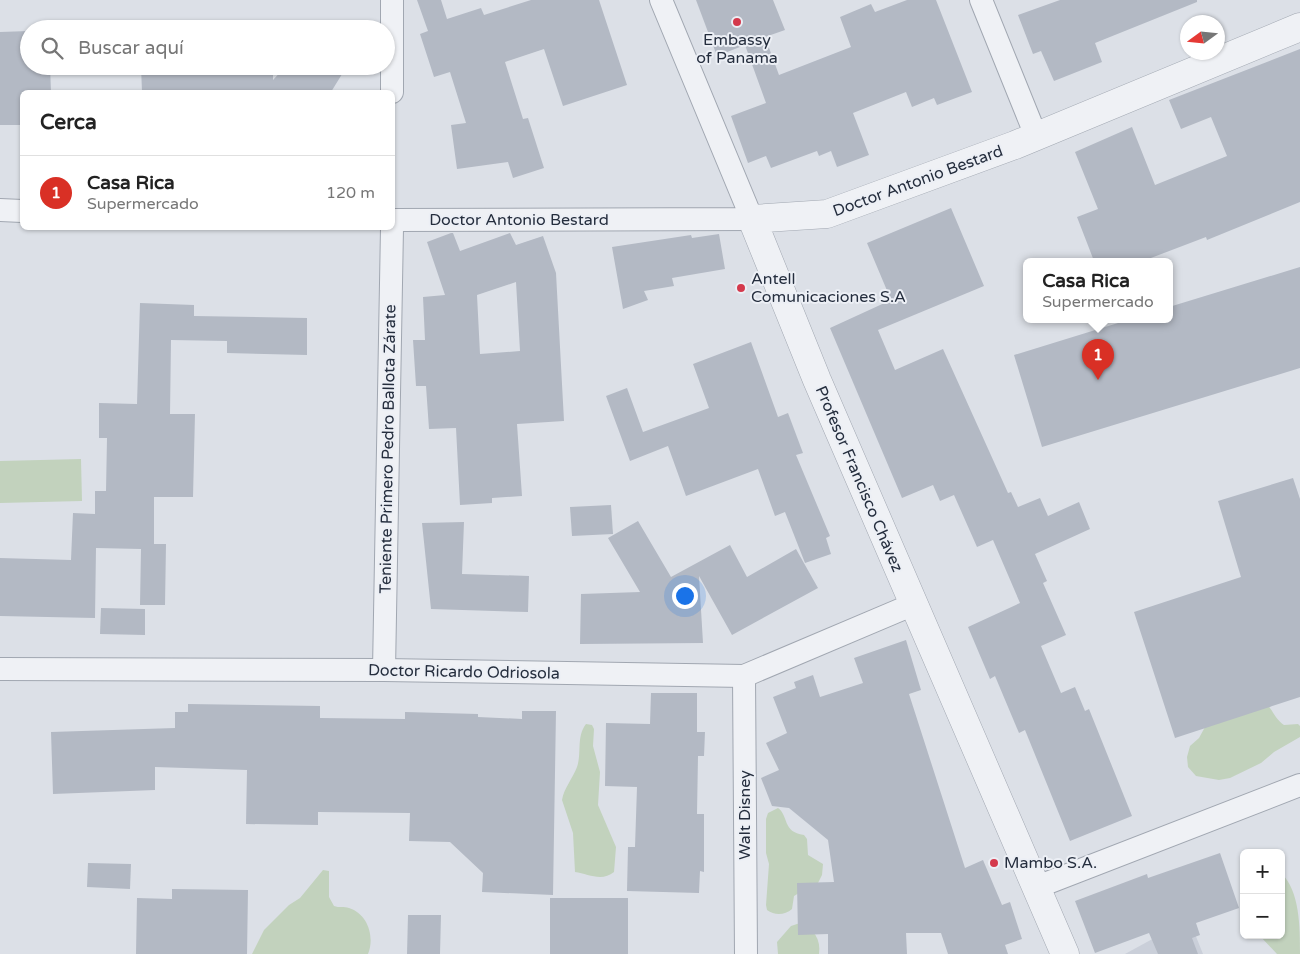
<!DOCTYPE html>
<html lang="es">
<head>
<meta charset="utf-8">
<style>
  :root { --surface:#fff; --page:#f2f2f2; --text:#222; --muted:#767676; --line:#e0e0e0; --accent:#d93025 }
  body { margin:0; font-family:"Varela Round",sans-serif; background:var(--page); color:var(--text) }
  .controls { position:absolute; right:15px; bottom:15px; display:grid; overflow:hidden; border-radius:8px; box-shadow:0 1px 4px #0004 }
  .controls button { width:45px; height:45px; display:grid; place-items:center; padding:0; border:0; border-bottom:1px solid var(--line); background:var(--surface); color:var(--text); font:25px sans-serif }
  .compass { position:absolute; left:1180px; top:15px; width:45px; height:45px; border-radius:50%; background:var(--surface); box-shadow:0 1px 4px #0004; rotate:255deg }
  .you { position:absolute; left:684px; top:595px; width:18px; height:18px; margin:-12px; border:4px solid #fff; border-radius:50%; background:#1a73e8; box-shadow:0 0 0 8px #1a73e833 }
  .badge { display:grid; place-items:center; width:32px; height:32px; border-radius:50%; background:var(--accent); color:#fff; font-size:16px; font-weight:700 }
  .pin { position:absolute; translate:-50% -41px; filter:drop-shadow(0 1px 2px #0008) }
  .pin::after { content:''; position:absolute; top:26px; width:18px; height:15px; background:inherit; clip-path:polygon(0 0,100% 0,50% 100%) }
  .popup { position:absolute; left:1023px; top:258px; width:150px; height:65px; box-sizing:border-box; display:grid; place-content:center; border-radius:8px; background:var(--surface); filter:drop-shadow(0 1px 4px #0005); font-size:16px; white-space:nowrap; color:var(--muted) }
  .popup b { font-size:19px; color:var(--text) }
  .popup::after { content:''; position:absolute; left:50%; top:100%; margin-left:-10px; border:10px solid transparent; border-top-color:var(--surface) }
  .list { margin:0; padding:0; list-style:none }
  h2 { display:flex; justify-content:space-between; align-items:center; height:65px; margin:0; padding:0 20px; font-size:21px }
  h2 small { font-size:16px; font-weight:400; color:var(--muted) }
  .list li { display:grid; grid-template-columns:32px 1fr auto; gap:15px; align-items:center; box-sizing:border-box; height:75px; padding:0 20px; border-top:1px solid var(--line) }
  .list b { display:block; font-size:19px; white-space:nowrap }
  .list p { margin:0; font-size:16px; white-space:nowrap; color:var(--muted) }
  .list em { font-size:16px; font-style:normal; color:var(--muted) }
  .icon { flex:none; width:28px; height:28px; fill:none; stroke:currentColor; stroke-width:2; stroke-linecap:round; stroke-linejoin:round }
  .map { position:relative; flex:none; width:1300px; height:954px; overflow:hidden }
  .search { position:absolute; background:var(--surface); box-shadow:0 1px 4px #0004; left:20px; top:20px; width:375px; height:55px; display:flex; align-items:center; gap:12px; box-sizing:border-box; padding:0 18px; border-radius:28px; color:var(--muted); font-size:19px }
  .panel { position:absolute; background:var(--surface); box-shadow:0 1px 4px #0004; left:20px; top:90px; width:375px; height:140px; border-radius:8px }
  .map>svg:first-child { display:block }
  .built { fill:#cacfd9 }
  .green { fill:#c2d2bd }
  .building { fill:#b3b9c4; fill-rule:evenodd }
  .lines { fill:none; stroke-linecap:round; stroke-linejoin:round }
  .minor-casing { stroke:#a1a7b1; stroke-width:24 }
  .tertiary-casing { stroke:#a1a7b1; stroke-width:29 }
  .minor { stroke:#eff1f5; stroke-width:22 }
  .tertiary { stroke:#eff1f5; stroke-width:28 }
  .poi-dot { fill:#d4394c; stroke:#eceff5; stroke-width:2 }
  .labels { text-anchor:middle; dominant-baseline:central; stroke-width:4; stroke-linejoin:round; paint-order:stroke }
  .poi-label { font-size:16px; fill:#252e3e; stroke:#eceff5; text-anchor:start }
  .street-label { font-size:16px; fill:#252e3e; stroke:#eceff5 }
</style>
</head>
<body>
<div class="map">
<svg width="1300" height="954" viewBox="0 0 1300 954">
  <rect width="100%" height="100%" fill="#dce0e7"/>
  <polygon class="built" points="1189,919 1203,954 1125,954"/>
  <g class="green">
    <polygon points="81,459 82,501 0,503 0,461"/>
    <path d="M1265,702C1273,710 1275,719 1284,725L1298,724L1300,726V737L1274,752L1261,763L1230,778L1219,780L1196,776L1188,767L1187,757L1190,746L1199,738L1205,727Z"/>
    <path d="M586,724L592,725L594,729L593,746L600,772L598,805L616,847L614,872C602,882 588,874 575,872L573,833L562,800C564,788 573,778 577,767C582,753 576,737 586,724Z"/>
    <path d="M778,808C789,816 782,832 804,835L807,839L808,855L823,864L822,875L814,891L799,893L794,896L792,909C785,915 775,916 767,910L766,905L769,864L766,853V819L768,813Z"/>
    <path d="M323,870L329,871V897L334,906C339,908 344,906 349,908C368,914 375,937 368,954H252L264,930L289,905L300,898Z"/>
    <path d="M1281,873C1300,891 1300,927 1300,954H1277L1259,935H1281Z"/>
    <path d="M800,923C814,929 821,939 819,954H778L777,942L791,926Z"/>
  </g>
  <g class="building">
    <polygon points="417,0 441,0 447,19 481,8 484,15 531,0 599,0 627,85 563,106 544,49 505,62 523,119 528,118 544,168 513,178 508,162 457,169 451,125 466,123 450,72 434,77 420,34 428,31"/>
    <polygon points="696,0 773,0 785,30 765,37 779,75 851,47 840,17 871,4 875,12 907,0 936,0 972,92 937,105 934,98 912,107 906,92 853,113 869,155 837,167 831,151 819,156 817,151 771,168 766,156 748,163 731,116 766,103 745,45 717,56"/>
    <polygon points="1060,0 1197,0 1197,2 1095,43 1102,62 1054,81 1041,51 1033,54 1018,15"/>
    <polygon points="29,31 29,66 50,66 51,92 22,92 22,125 0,125 0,32"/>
    <polygon points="1300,49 1300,202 1207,240 1206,237 1143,261 1094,261 1077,217 1098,209 1075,152 1132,127 1155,185 1227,156 1211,117 1181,129 1169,100"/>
    <polygon points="141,66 226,66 227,73 273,75 273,80 286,66 347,66 331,92 142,92"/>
    <polygon points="951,208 984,286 878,330 895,370 943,349 1008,493 1011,492 1018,507 1040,498 1048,516 1079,502 1090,529 1035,554 1047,581 1043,583 1066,635 1041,646 1061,693 1075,687 1085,711 1089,709 1132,816 1070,841 1025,730 1019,733 995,676 990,679 968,627 1020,603 993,540 977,547 954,495 940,501 933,485 902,498 830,328 891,300 867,243"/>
    <path d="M451,233H453L460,251L510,233L516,245L543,236L556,273L564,421L517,424L522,496L492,498V503L460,505L456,428L429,429L426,386H416L413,340H425L423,297L445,295L427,242ZM516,282L520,351L480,354L477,295Z"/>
    <polygon points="719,234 725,269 672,278 674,286 644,291 648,300 623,309 612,247 691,235 692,238"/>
    <polygon points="1300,267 1300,368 1042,447 1014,355 1131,319 1169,319 1169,307"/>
    <polygon points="140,303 194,305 194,316 307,318 307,355 227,353 227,341 171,340 170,414 195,414 193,497 154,497 154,544 166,544 165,605 140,605 141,549 96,548 95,618 0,616 0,558 71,560 73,513 95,514 95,491 106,491 107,438 99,438 99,403 137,404"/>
    <polygon points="751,342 778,417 788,413 803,453 796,455 830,536 826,538 831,554 805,563 785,512 775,516 758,469 686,496 668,446 630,461 606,396 627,388 643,432 709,408 693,364"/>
    <polygon points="1293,478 1300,499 1300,697 1175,738 1134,612 1241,577 1218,501"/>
    <polygon points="611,505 613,534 572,536 570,507"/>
    <polygon points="638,521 671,577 730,545 747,577 796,549 818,588 732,635 699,576 703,643 580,644 581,594 640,592 608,538"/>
    <polygon points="464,522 462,574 529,576 528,612 431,609 422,523"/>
    <polygon points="101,608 145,609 145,635 100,634"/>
    <polygon points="906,640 921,690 909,694 965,868 983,860 1002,905 1010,902 1022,939 1005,945 1008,954 948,954 941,933 906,933 907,954 828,954 828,934 798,935 797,883 834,882 828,840 789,808 772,806 761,778 779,770 766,743 787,733 773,697 796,688 794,682 813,675 820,697 863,683 854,658"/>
    <polygon points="651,693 697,693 697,732 705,732 704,756 698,756 697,814 704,814 704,872 700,871 699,893 627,891 628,847 635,847 637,787 605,786 606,723 650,724"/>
    <polygon points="188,704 320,706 320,718 405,719 405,712 478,714 478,717 522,719 522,711 556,711 553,895 482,892 483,873 450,842 409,841 410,813 318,812 318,825 246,824 247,770 155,767 155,790 53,794 51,732 175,728 175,712 188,712"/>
    <polygon points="1220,853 1239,908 1196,923 1200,935 1192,938 1198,954 1158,954 1149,933 1095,953 1075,901 1147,874 1148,878"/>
    <polygon points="88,863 131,864 130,889 87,887"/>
    <polygon points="172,889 248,890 247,954 136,954 137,898 172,899"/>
    <rect x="550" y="898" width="78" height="56"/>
    <polygon points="408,915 441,915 440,954 407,954"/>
  </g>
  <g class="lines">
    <g class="minor-casing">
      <g id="minor">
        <polyline points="981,0 1036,136"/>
        <polyline points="392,92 392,0"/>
        <polyline points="0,210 22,211"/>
        <polyline points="392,220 752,219 661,0"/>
        <polyline points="0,669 384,670 744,676 914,604"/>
        <polyline points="384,670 392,228"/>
        <polyline points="744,676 746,954"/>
        <polyline points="1037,887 1300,785"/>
      </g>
    </g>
    <g class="tertiary-casing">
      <polyline id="tertiary" points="1065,954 817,380 752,219 827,214 1015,145 1300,27"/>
    </g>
    <use href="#minor" class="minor"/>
    <use href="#tertiary" class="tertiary"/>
  </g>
  <g class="poi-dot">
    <circle cx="737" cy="22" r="5"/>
    <circle cx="741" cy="288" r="5"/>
    <circle cx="994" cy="863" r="5"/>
  </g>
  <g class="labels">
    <g class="poi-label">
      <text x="737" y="40" text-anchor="middle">Embassy<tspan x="737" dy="18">of Panama</tspan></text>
      <text x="751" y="279">Antell<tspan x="751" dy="18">Comunicaciones S.A</tspan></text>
      <text x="1004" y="863">Mambo S.A.</text>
    </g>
    <g class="street-label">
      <text transform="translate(918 181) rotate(-20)">Doctor Antonio Bestard</text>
      <text x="519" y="220">Doctor Antonio Bestard</text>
      <text transform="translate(388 449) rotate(-89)">Teniente Primero Pedro Ballota Zárate</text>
      <text transform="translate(859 479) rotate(67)">Profesor Francisco Chávez</text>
      <text transform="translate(464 672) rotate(1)">Doctor Ricardo Odriosola</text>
      <text transform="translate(745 815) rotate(-90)">Walt Disney</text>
    </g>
  </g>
</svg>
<div class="controls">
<button>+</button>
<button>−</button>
</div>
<svg class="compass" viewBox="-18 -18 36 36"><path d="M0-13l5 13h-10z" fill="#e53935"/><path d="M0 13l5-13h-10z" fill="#767676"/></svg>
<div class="you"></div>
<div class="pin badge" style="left:1098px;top:380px">1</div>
<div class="popup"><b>Casa Rica</b>Supermercado</div>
<div class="search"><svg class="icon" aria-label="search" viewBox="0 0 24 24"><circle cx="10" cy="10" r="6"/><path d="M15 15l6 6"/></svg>Buscar aquí</div>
<section class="panel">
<h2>Cerca<small></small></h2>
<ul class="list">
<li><span class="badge">1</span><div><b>Casa Rica</b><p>Supermercado</p></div><em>120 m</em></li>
</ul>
</section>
</div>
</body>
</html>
